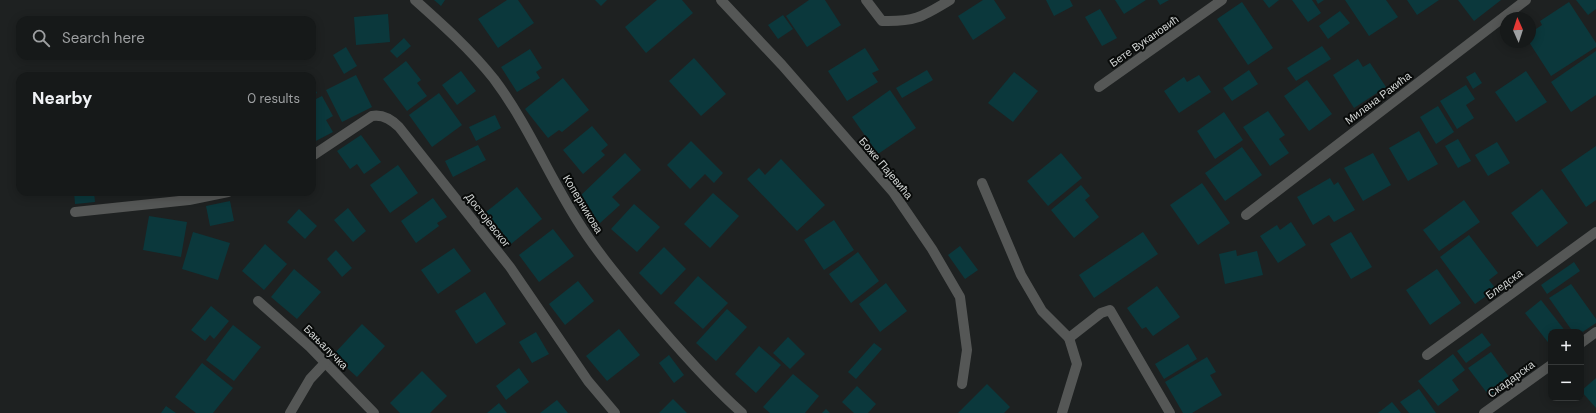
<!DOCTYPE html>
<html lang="en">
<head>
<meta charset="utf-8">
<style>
  :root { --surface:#161919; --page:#1f2222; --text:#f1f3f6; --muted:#9ea0a2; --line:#353838 }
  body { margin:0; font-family:"DM Sans",sans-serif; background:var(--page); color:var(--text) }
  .controls { position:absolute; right:12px; bottom:12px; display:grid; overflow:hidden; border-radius:8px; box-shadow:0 2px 10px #0003 }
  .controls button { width:36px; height:36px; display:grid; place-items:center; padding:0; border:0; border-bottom:1px solid var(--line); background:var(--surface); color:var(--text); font:20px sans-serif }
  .compass { position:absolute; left:1500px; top:12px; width:36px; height:36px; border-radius:50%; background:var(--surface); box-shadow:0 2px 10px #0003; rotate:357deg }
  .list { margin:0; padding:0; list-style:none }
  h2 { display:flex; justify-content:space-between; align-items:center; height:52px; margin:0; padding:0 16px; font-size:17px }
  h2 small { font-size:13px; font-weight:400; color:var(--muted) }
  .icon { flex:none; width:22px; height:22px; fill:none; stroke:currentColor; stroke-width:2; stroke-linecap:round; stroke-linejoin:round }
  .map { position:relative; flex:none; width:1596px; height:413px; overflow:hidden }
  .search { position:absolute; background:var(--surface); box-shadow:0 2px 10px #0003; left:16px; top:16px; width:300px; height:44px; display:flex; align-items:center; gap:10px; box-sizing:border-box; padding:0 14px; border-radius:12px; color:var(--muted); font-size:15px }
  .panel { position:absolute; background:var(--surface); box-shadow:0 2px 10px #0003; left:16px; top:72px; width:300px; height:124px; border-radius:12px }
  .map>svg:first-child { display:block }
  .building { fill:#0b383c }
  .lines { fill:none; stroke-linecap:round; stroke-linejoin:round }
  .lane { stroke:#555756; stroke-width:10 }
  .street { stroke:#555756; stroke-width:10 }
  .labels { text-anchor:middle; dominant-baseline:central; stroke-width:4; stroke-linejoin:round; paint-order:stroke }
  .street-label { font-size:11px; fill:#d1d4d3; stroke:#090b0a }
</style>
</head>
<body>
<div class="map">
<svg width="1596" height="413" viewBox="0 0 1596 413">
  <rect width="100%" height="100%" fill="#1e2121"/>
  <g class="building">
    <polygon points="434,0 445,0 441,6"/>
    <polygon points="507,0 518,0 534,23 498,48 478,19"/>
    <polygon points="595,0 607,0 601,6"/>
    <polygon points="657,0 682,0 693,13 646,53 625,27"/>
    <polygon points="809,0 825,0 841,25 807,47 786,16"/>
    <polygon points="983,0 994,0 1006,18 973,40 958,16"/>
    <polygon points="1046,0 1070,0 1073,6 1054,16"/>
    <polygon points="1115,0 1146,0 1124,14"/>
    <polygon points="1157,0 1169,0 1160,5"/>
    <polygon points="1263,0 1279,0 1269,8"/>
    <polygon points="1292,0 1312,0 1321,13 1308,22"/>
    <polygon points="1316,0 1324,0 1318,4"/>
    <polygon points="1345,0 1386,0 1398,17 1369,36"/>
    <polygon points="1407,0 1439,0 1417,15"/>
    <polygon points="1458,0 1501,0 1474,21"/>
    <polygon points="1576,0 1596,0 1596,9 1588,15"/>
    <polygon points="1242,2 1273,48 1248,65 1217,19"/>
    <polygon points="1569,2 1596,43 1596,47 1551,76 1529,42 1530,33 1542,25 1540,21"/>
    <polygon points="1100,9 1117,38 1102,46 1085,17"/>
    <polygon points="1340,11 1350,23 1328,39 1319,26"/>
    <polygon points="388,14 390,42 356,45 354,17"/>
    <polygon points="783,15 793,29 778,39 768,25"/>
    <polygon points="404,38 411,46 397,58 390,51"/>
    <polygon points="1322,46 1331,59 1296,81 1287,68"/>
    <polygon points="346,47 357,66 344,74 333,55"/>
    <polygon points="865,48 879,70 872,73 878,82 847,101 828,71"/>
    <polygon points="530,49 542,68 536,72 540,78 517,92 501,67"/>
    <polygon points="1596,51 1596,95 1571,112 1551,82"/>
    <polygon points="694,58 726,94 701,116 669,81"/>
    <polygon points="1358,59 1363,67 1370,63 1386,87 1354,108 1333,75"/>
    <polygon points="406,61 421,80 417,83 427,96 407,111 383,79"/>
    <polygon points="927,70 933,80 902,98 896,88"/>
    <polygon points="1249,70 1258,84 1232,101 1223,88"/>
    <polygon points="461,71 476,91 457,105 442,85"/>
    <polygon points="1526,71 1547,102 1516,122 1495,92"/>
    <polygon points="1014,72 1038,91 1013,122 988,103"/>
    <polygon points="1475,72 1482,83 1473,89 1466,77"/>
    <polygon points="356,75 372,107 342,122 326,90"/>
    <polygon points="1199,75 1211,92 1179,113 1164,91 1184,77 1187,82"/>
    <polygon points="563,78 589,110 562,132 559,130 548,138 525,109"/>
    <polygon points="1307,80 1332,114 1309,131 1284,96"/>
    <polygon points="312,83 317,93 312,96"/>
    <polygon points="1466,85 1475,99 1466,105 1474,118 1457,129 1440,101"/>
    <polygon points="890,90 916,128 878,154 852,117"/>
    <polygon points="439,93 462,125 432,147 409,115"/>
    <polygon points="322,96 333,116 326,120 333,132 312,143 312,101"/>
    <polygon points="1438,106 1454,132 1436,144 1420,117"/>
    <polygon points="1268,111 1285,135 1279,139 1289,153 1270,166 1243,127"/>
    <polygon points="1224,112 1243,140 1215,159 1197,131"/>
    <polygon points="495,115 501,128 476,141 469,127"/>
    <polygon points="592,126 608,145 601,151 605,155 583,174 563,150"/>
    <polygon points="1419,131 1438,164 1408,181 1389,148"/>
    <polygon points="361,135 381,162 364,174 357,164 350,169 337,151"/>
    <polygon points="1458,139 1471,161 1458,168 1445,146"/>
    <polygon points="691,141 723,173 714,183 705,174 690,189 667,165"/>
    <polygon points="1497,142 1510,163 1488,176 1475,155"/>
    <polygon points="478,145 486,160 453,177 445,161"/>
    <polygon points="1596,146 1596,200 1586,207 1561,170"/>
    <polygon points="1242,147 1262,175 1225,201 1205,173"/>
    <polygon points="625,153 641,170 612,197 620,205 600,223 577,199"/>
    <polygon points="1061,153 1082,178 1048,206 1027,181"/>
    <polygon points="1373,153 1391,185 1363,201 1344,168"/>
    <polygon points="781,159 825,205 797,231 747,179 759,168 765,175"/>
    <polygon points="398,165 418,193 390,213 370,185"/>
    <polygon points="1330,178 1334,185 1338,182 1355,210 1334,222 1329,215 1313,225 1297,197"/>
    <polygon points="1202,183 1230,223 1198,245 1170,205"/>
    <polygon points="1081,185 1090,196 1085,200 1099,217 1074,238 1051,210"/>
    <polygon points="517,187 542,219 511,244 486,212"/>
    <polygon points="1542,189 1568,223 1537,247 1511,213"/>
    <polygon points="74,192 94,192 95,202 75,204"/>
    <polygon points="120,192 140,192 140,193 121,196"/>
    <polygon points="713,193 739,216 710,248 684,224"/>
    <polygon points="433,198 447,217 437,223 439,226 416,243 401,221"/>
    <polygon points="1464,200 1480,222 1439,251 1423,230"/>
    <polygon points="230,201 234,221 210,226 206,206"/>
    <polygon points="634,204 660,227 637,252 611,229"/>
    <polygon points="348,208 366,231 353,242 334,220"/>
    <polygon points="299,209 317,226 305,239 287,222"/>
    <polygon points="149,216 187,222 181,257 143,250"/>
    <polygon points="834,220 854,250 824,270 804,240"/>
    <polygon points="1291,222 1306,245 1278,263 1260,236 1277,225 1280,230"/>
    <polygon points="553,229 574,256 539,282 519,255"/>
    <polygon points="193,232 230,243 218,280 182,269"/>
    <polygon points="1143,232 1158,254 1094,298 1079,275"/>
    <polygon points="1351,232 1372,267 1351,279 1330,244"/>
    <polygon points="1469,235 1498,273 1489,280 1496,289 1475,304 1440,257"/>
    <polygon points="265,244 287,264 264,290 242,271"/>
    <polygon points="960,246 978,270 965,279 948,255"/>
    <polygon points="664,247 686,269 661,295 639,273"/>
    <polygon points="454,248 471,271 438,294 421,270"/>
    <polygon points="336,250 352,268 342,277 327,259"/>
    <polygon points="1236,250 1237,256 1257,251 1263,275 1225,284 1219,254"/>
    <polygon points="858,252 879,281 851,303 829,274"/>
    <polygon points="1574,262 1580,271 1547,294 1541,285"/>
    <polygon points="294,269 321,292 297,319 271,297"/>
    <polygon points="1437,269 1461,303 1430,325 1406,290"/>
    <polygon points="698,276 728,303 703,329 674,303"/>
    <polygon points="578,281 594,301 565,325 549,304"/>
    <polygon points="886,283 907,311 880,332 859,304"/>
    <polygon points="1571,284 1596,319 1596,323 1581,333 1581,332 1573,332 1549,298"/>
    <polygon points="1157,286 1180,317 1153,336 1146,327 1142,329 1127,308"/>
    <polygon points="485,292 506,324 476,344 455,311"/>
    <polygon points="1541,300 1566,332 1551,332 1551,346 1525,313"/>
    <polygon points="211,306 229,321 214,339 210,335 205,341 191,330"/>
    <polygon points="727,309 747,327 716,361 696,343"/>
    <polygon points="362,324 385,346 357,377 333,355"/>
    <polygon points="233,325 261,347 234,381 206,360"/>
    <polygon points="619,329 640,355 607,381 586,356"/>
    <polygon points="536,332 549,354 532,363 519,342"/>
    <polygon points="1482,333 1491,345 1466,363 1457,351"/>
    <polygon points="788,337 805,354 790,369 773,353"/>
    <polygon points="874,343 882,349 856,379 848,372"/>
    <polygon points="1188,344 1197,359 1164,379 1155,364"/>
    <polygon points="759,346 781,365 756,393 735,374"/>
    <polygon points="1491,352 1512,381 1490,397 1468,368"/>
    <polygon points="1453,354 1465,370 1452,380 1459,390 1438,406 1418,381"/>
    <polygon points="669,355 684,375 674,383 659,363"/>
    <polygon points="1207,357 1216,372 1210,375 1222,395 1192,413 1183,413 1165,382"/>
    <polygon points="202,363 233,388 213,413 196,413 175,397"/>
    <polygon points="519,368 529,382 506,400 496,386"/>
    <polygon points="422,371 447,396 430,413 400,413 390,403"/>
    <polygon points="793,374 819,396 805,413 770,413 763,407"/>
    <polygon points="1596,378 1596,408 1581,391"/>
    <polygon points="987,384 1010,407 1004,413 958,413"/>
    <polygon points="857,386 876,404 868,413 854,413 842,402"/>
    <polygon points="1419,389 1436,413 1409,413 1400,402"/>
    <polygon points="673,399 687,413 659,413"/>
    <polygon points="557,400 568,413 540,413"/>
    <polygon points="1392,402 1401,413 1378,413"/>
    <polygon points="499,403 507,413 487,413"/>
    <polygon points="166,406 176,413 161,413"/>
    <polygon points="826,409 830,413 822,413"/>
  </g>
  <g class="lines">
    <polyline class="lane" points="1062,413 1077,364 1069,338"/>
    <g class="street">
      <path d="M415,0C443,25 471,50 494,79C527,123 548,174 577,220C596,251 620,279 643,307C674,344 706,381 742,413"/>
      <polyline points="721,0 782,65 893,192 932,249 960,297 967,350 962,384"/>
      <path d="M866,0L882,21C915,22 922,17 950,0"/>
      <polyline points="1099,87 1222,0"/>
      <path d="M312,156L372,116C383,114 391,119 399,127L510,267L588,381L615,413"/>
      <polyline points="982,183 1021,275 1042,311 1069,338 1101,313 1110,310 1170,413"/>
      <polyline points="75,212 189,200 228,192"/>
      <polyline points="1246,215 1526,0"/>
      <polyline points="258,301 310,347 374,413"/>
      <polyline points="1581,343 1596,332"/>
      <polyline points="1427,355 1596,232"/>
      <polyline points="290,413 310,379 325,363"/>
      <polyline points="1484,413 1551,365"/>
    </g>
  </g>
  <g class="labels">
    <g class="street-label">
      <text transform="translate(1144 41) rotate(-35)">Бете Вукановић</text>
      <text transform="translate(1378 98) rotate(-37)">Милана Ракића</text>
      <text transform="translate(886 168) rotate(50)">Боже Пајевића</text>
      <text transform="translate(583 204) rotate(59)">Коперникова</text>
      <text transform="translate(488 220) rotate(52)">Достојевског</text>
      <text transform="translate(1504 284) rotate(-36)">Бледска</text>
      <text transform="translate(326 347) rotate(45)">Бањалучка</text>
      <text transform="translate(1511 379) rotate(-36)">Скадарска</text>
    </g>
  </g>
</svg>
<div class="controls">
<button>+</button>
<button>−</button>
</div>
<svg class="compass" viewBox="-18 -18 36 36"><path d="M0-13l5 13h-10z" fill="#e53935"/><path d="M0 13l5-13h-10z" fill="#9ea0a2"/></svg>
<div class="search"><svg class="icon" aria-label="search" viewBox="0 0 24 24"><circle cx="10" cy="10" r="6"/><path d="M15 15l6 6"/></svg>Search here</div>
<section class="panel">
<h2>Nearby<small>0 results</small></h2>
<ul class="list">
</ul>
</section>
</div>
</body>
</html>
